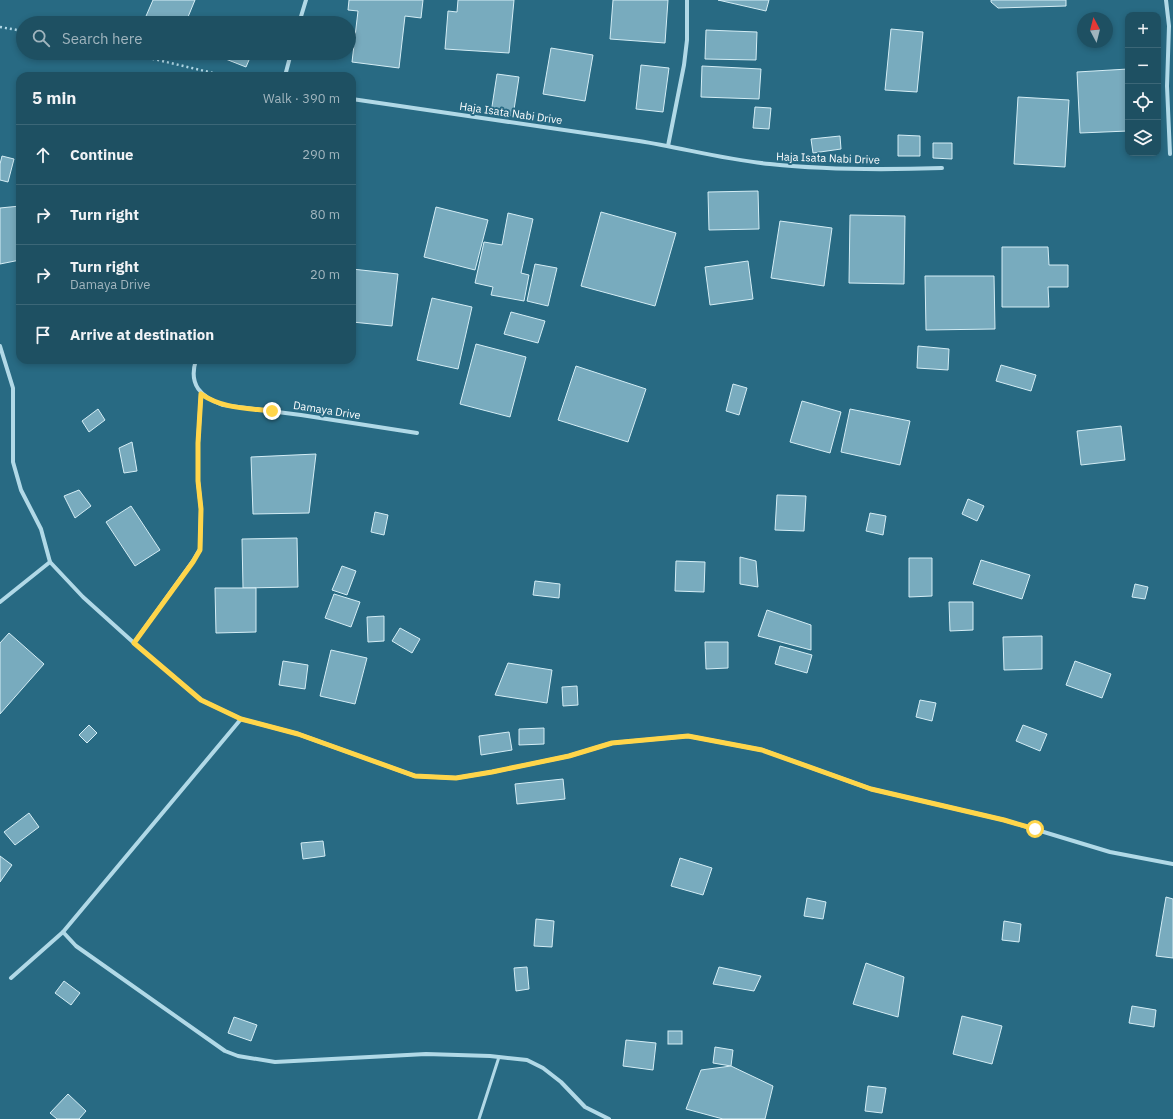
<!DOCTYPE html>
<html lang="en">
<head>
<meta charset="utf-8">
<style>
  :root { --surface:#1e5062; --page:#2b5a6b; --text:#f1f3f6; --muted:#a1b5be; --line:#3c6777 }
  body { margin:0; font-family:"IBM Plex Sans",sans-serif; background:var(--page); color:var(--text) }
  .controls { position:absolute; right:12px; top:12px; display:grid; overflow:hidden; border-radius:8px; box-shadow:0 2px 6px #0003 }
  .controls button { width:36px; height:36px; display:grid; place-items:center; padding:0; border:0; border-bottom:1px solid var(--line); background:var(--surface); color:var(--text); font:20px sans-serif }
  .compass { position:absolute; left:1077px; top:12px; width:36px; height:36px; border-radius:50%; background:var(--surface); box-shadow:0 2px 6px #0003; rotate:353deg }
  .stop { position:absolute; width:12px; height:12px; margin:-9px; border:3px solid #ffd54a; border-radius:50%; background:#fff }
  .stop.end { background:#ffd54a; border-color:#fff; box-shadow:0 1px 4px #0008 }
  .list { margin:0; padding:0; list-style:none }
  h2 { display:flex; justify-content:space-between; align-items:center; height:52px; margin:0; padding:0 16px; font-size:17px }
  h2 small { font-size:13px; font-weight:400; color:var(--muted) }
  .list li { display:grid; grid-template-columns:26px 1fr auto; gap:12px; align-items:center; box-sizing:border-box; height:60px; padding:0 16px; border-top:1px solid var(--line) }
  .list b { display:block; font-size:15px; white-space:nowrap }
  .list p { margin:0; font-size:13px; white-space:nowrap; color:var(--muted) }
  .list em { font-size:13px; font-style:normal; color:var(--muted) }
  .icon { flex:none; width:22px; height:22px; fill:none; stroke:currentColor; stroke-width:2; stroke-linecap:round; stroke-linejoin:round }
  .map { position:relative; flex:none; width:1173px; height:1119px; overflow:hidden }
  .search { position:absolute; background:var(--surface); box-shadow:0 2px 6px #0003; left:16px; top:16px; width:340px; height:44px; display:flex; align-items:center; gap:10px; box-sizing:border-box; padding:0 14px; border-radius:22px; color:var(--muted); font-size:15px }
  .panel { position:absolute; background:var(--surface); box-shadow:0 2px 6px #0003; left:16px; top:72px; width:340px; height:292px; border-radius:12px }
  .map>svg:first-child { display:block }
  .building { fill:#78abbe; stroke:#d4edf5 }
  .lines { fill:none; stroke-linecap:round; stroke-linejoin:round }
  .path { stroke:#b1d9e7; stroke-width:2.5; stroke-dasharray:2 3; stroke-linecap:butt }
  .lane { stroke:#b1d9e7; stroke-width:3 }
  .street { stroke:#b1d9e7; stroke-width:4 }
  .route { stroke:#ffd54a; stroke-width:5 }
  .labels { text-anchor:middle; dominant-baseline:central; stroke-width:4; stroke-linejoin:round; paint-order:stroke }
  .street-label { font-size:11px; fill:#fff; stroke:#286a83 }
</style>
</head>
<body>
<div class="map">
<svg width="1173" height="1119" viewBox="0 0 1173 1119">
  <rect width="100%" height="100%" fill="#286a83"/>
  <g class="building">
    <polygon points="153,0 195,0 188,17 202,23 143,23"/>
    <polygon points="349,0 423,0 421,18 405,16 399,68 352,62 358,11 348,10"/>
    <polygon points="458,0 514,0 509,53 445,49 448,11 457,12"/>
    <polygon points="613,0 668,0 665,43 610,39"/>
    <polygon points="718,0 769,0 766,11"/>
    <polygon points="991,0 1066,0 1066,6 998,8 991,2"/>
    <polygon points="891,29 923,32 917,92 885,90"/>
    <polygon points="706,30 757,32 756,60 705,59"/>
    <polygon points="551,48 593,55 585,101 543,94"/>
    <polygon points="219,53 252,53 246,67 218,56"/>
    <polygon points="641,65 669,68 663,112 636,109"/>
    <polygon points="702,66 761,69 759,99 701,97"/>
    <polygon points="1128,69 1128,131 1080,133 1077,72"/>
    <polygon points="497,74 519,77 513,116 491,113"/>
    <polygon points="1018,97 1069,100 1065,167 1014,164"/>
    <polygon points="755,107 771,108 769,129 753,128"/>
    <polygon points="898,135 920,136 920,156 898,156"/>
    <polygon points="840,136 841,149 813,153 811,139"/>
    <polygon points="933,143 952,143 952,159 933,158"/>
    <polygon points="2,156 14,159 8,182 0,180 0,164"/>
    <polygon points="758,191 759,229 709,230 708,192"/>
    <polygon points="20,206 20,260 0,264 0,208"/>
    <polygon points="436,207 488,220 475,270 424,257"/>
    <polygon points="601,212 676,233 655,306 581,286"/>
    <polygon points="508,213 533,219 521,273 529,275 524,301 491,295 493,287 475,283 484,242 502,245"/>
    <polygon points="850,215 905,216 904,284 849,283"/>
    <polygon points="780,221 832,228 824,286 771,278"/>
    <polygon points="1002,247 1048,247 1049,265 1068,265 1068,287 1048,287 1049,307 1002,307"/>
    <polygon points="748,261 753,299 710,305 705,267"/>
    <polygon points="535,264 557,268 548,306 527,301"/>
    <polygon points="352,269 398,274 392,326 352,322"/>
    <polygon points="925,276 994,276 995,329 926,330"/>
    <polygon points="432,298 472,307 458,369 417,360"/>
    <polygon points="511,312 545,321 538,343 504,334"/>
    <polygon points="476,344 526,357 510,417 460,404"/>
    <polygon points="918,346 949,349 948,370 917,368"/>
    <polygon points="1001,365 1036,375 1031,391 996,381"/>
    <polygon points="576,366 646,389 628,442 558,420"/>
    <polygon points="733,384 747,388 739,415 726,411"/>
    <polygon points="802,401 841,412 830,453 790,442"/>
    <polygon points="98,409 105,420 89,432 82,421"/>
    <polygon points="850,409 910,421 900,465 841,452"/>
    <polygon points="1121,426 1125,460 1081,465 1077,431"/>
    <polygon points="132,442 137,471 124,473 119,448"/>
    <polygon points="316,454 309,513 253,514 251,457"/>
    <polygon points="79,490 91,506 75,518 64,496"/>
    <polygon points="777,495 806,496 804,531 775,530"/>
    <polygon points="968,499 984,506 977,521 962,514"/>
    <polygon points="131,506 160,550 135,566 106,522"/>
    <polygon points="375,512 388,515 384,535 371,532"/>
    <polygon points="870,513 886,516 883,535 866,531"/>
    <polygon points="297,538 298,587 243,588 242,539"/>
    <polygon points="740,557 756,561 758,587 740,584"/>
    <polygon points="909,558 932,558 932,596 909,597"/>
    <polygon points="981,560 1030,575 1022,599 973,584"/>
    <polygon points="676,561 705,562 704,592 675,591"/>
    <polygon points="342,566 356,571 347,595 332,590"/>
    <polygon points="535,581 560,584 559,598 533,595"/>
    <polygon points="1135,584 1148,587 1145,599 1132,597"/>
    <polygon points="215,588 256,588 256,632 216,633"/>
    <polygon points="334,594 360,602 351,627 325,618"/>
    <polygon points="949,602 973,602 973,630 950,631"/>
    <polygon points="767,610 811,625 811,650 758,636"/>
    <polygon points="384,616 384,641 368,642 367,617"/>
    <polygon points="400,628 420,639 412,653 392,641"/>
    <polygon points="9,633 44,664 0,714 0,643"/>
    <polygon points="1042,636 1042,669 1004,670 1003,637"/>
    <polygon points="705,642 728,642 728,668 706,669"/>
    <polygon points="780,646 812,655 807,673 775,664"/>
    <polygon points="331,650 367,658 355,704 320,696"/>
    <polygon points="283,661 308,665 305,689 279,685"/>
    <polygon points="1075,661 1111,674 1102,698 1066,685"/>
    <polygon points="508,663 552,670 547,703 495,695"/>
    <polygon points="577,686 578,705 563,706 562,687"/>
    <polygon points="920,700 936,703 932,721 916,717"/>
    <polygon points="89,725 97,733 87,743 79,735"/>
    <polygon points="1023,725 1047,734 1040,751 1016,741"/>
    <polygon points="544,728 544,744 519,745 519,729"/>
    <polygon points="509,732 512,750 481,755 479,736"/>
    <polygon points="563,779 565,799 517,804 515,784"/>
    <polygon points="29,813 39,827 15,845 4,832"/>
    <polygon points="323,841 325,856 303,859 301,843"/>
    <polygon points="0,856 12,865 0,882"/>
    <polygon points="680,858 712,868 703,895 671,886"/>
    <polygon points="1166,897 1173,899 1173,958 1156,956"/>
    <polygon points="807,898 826,902 823,919 804,916"/>
    <polygon points="536,919 554,921 552,947 534,946"/>
    <polygon points="1004,921 1021,924 1019,942 1002,940"/>
    <polygon points="866,963 904,977 898,1017 853,1004"/>
    <polygon points="527,967 529,989 516,991 514,968"/>
    <polygon points="719,967 761,976 754,991 713,984"/>
    <polygon points="64,981 80,993 71,1005 55,993"/>
    <polygon points="1132,1006 1156,1010 1154,1027 1129,1023"/>
    <polygon points="962,1016 1002,1026 992,1064 953,1054"/>
    <polygon points="234,1017 257,1025 251,1041 228,1033"/>
    <rect x="668" y="1031" width="14" height="13"/>
    <polygon points="626,1040 656,1043 653,1070 623,1066"/>
    <polygon points="715,1047 733,1050 731,1066 713,1063"/>
    <polygon points="731,1066 773,1086 765,1119 723,1119 686,1109 701,1070"/>
    <polygon points="868,1086 886,1088 882,1113 865,1111"/>
    <polygon points="68,1094 86,1111 79,1119 57,1119 50,1113"/>
  </g>
  <g class="lines">
    <g class="path">
      <polyline points="0,27 23,31"/>
      <polyline points="128,53 226,76"/>
    </g>
    <polyline class="lane" points="479,1119 499,1057"/>
    <g class="street">
      <polyline points="1166,0 1169,26 1167,86 1170,154"/>
      <polyline points="299,23 306,0"/>
      <polyline points="285,76 291,53"/>
      <path d="M352,99C448,113 543,127 639,141C683,148 726,160 770,164C827,170 885,170 942,168"/>
      <polyline points="668,146 684,65 687,40 687,0"/>
      <polyline points="0,346 13,388 13,462 21,490 41,529 50,562 83,597 134,643 201,700 241,719 298,734 415,776 456,778 492,772 569,756 612,743 688,736 762,750 871,789 1004,820 1110,852 1173,864"/>
      <path d="M196,360C188,385 201,397 223,405L301,415L417,433"/>
      <polyline points="0,602 50,562"/>
      <polyline points="134,643 193,561 200,549 201,509 198,481 198,443 201,394"/>
      <polyline points="63,932 76,946 225,1051 238,1056 275,1062 426,1054 490,1056 527,1060 543,1068 561,1082 585,1107 609,1119"/>
      <polyline points="11,978 63,932 241,719"/>
    </g>
  </g>
  <g class="lines">
    <path class="route" d="M272,411C247,408 223,409 201,394L198,443V481L201,509L200,550L193,562L134,643L201,700L241,719L298,734L415,776L456,778L492,772L569,756L612,743L688,736L762,750L871,789L1004,820L1035,829"/>
  </g>
  <g class="labels">
    <g class="street-label">
      <text transform="translate(511 113) rotate(8)">Haja Isata Nabi Drive</text>
      <text transform="translate(828 158) rotate(2)">Haja Isata Nabi Drive</text>
      <text transform="translate(327 410) rotate(9)">Damaya Drive</text>
    </g>
  </g>
</svg>
<div class="controls">
<button>+</button>
<button>−</button>
<button><svg class="icon" aria-label="locate" viewBox="0 0 24 24"><circle cx="12" cy="12" r="6"/><path d="M12 2v4M12 18v4M2 12h4M18 12h4"/></svg></button>
<button><svg class="icon" aria-label="layers" viewBox="0 0 24 24"><path d="M12 4l9 5-9 5-9-5zM3 14l9 5 9-5"/></svg></button>
</div>
<svg class="compass" viewBox="-18 -18 36 36"><path d="M0-13l5 13h-10z" fill="#e53935"/><path d="M0 13l5-13h-10z" fill="#a1b5be"/></svg>
<div class="stop" style="left:1035px;top:829px"></div>
<div class="stop end" style="left:272px;top:411px"></div>
<div class="search"><svg class="icon" aria-label="search" viewBox="0 0 24 24"><circle cx="10" cy="10" r="6"/><path d="M15 15l6 6"/></svg>Search here</div>
<section class="panel">
<h2>5 min<small>Walk · 390 m</small></h2>
<ul class="list">
<li><svg class="icon" aria-label="ahead" viewBox="0 0 24 24"><path d="M12 20V5M6 11l6-6 6 6"/></svg><div><b>Continue</b></div><em>290 m</em></li>
<li><svg class="icon" aria-label="right" viewBox="0 0 24 24"><path d="M7 20v-9h11M14 6l5 5-5 5"/></svg><div><b>Turn right</b></div><em>80 m</em></li>
<li><svg class="icon" aria-label="right" viewBox="0 0 24 24"><path d="M7 20v-9h11M14 6l5 5-5 5"/></svg><div><b>Turn right</b><p>Damaya Drive</p></div><em>20 m</em></li>
<li><svg class="icon" aria-label="arrive" viewBox="0 0 24 24"><path d="M6 21V4h12l-3 4 3 4H6"/></svg><div><b>Arrive at destination</b></div></li>
</ul>
</section>
</div>
</body>
</html>
